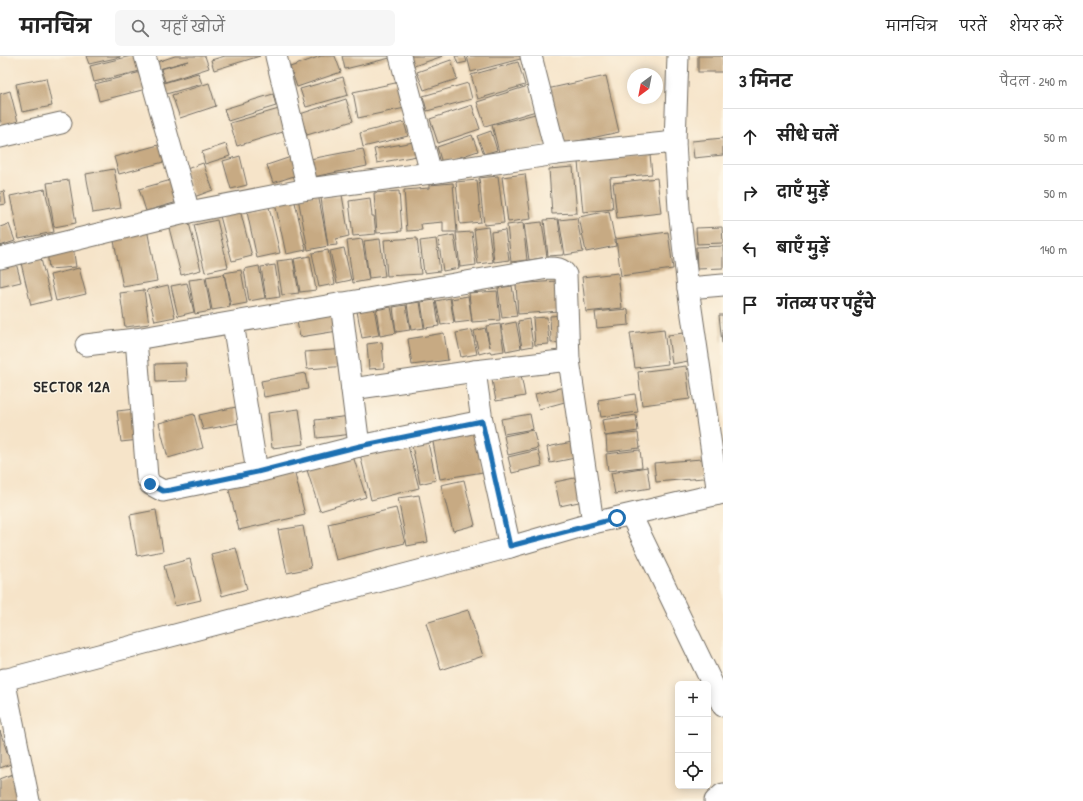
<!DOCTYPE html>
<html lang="hi">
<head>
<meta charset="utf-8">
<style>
  :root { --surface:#fff; --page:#f6f6f6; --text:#222; --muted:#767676; --line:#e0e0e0 }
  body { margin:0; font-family:"Patrick Hand","Playpen Sans Deva",sans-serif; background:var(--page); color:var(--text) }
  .controls { position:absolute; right:12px; bottom:12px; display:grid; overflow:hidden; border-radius:6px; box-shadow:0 2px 10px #0003 }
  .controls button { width:36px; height:36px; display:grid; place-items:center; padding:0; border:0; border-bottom:1px solid var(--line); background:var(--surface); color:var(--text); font:20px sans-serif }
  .compass { position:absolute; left:627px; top:12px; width:36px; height:36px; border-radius:50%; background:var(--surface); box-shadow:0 2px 10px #0003; rotate:212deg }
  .stop { position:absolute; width:12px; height:12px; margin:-9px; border:3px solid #1f6fb2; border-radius:50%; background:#fff }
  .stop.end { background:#1f6fb2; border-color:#fff; box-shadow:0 1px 4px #0008 }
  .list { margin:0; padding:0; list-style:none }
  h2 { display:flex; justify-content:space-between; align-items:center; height:52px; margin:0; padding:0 16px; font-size:17px }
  h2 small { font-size:13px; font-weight:400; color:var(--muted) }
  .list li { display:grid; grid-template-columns:26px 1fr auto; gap:12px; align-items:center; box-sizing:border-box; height:56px; padding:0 16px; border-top:1px solid var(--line) }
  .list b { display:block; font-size:15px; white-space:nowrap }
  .list em { font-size:13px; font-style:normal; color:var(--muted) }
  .icon { flex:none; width:22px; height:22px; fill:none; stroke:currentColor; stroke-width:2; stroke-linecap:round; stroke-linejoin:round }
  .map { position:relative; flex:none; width:723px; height:745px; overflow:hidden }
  header { display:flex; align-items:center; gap:24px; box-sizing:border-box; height:56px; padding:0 20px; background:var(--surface); border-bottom:1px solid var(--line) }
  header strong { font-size:19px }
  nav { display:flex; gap:22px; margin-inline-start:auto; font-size:14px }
  .search { width:280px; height:36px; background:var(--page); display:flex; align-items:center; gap:10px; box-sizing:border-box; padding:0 14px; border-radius:6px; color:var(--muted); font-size:15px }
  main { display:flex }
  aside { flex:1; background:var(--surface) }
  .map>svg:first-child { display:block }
  .building { fill:#c7aa83 }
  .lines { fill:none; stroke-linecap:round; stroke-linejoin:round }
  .minor-casing { stroke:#726c62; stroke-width:23 }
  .minor { stroke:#fff; stroke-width:21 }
  .route { stroke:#1f6fb2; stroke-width:5 }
  .labels { text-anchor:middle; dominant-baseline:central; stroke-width:3; stroke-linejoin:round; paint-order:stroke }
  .district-label { font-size:15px; font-weight:bold; letter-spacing:1px; fill:#2b2b2b; stroke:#fcf5e5 }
</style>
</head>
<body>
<header>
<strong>मानचित्र</strong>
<div class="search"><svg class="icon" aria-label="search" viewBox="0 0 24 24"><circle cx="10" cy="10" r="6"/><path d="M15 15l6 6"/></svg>यहाँ खोजें</div>
<nav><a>मानचित्र</a><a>परतें</a><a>शेयर करें</a></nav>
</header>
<main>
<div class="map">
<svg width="723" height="745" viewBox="0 0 723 745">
  <rect width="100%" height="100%" fill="#fcf5e5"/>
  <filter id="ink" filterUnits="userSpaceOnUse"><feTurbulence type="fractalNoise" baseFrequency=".025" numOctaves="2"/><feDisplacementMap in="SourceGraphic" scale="8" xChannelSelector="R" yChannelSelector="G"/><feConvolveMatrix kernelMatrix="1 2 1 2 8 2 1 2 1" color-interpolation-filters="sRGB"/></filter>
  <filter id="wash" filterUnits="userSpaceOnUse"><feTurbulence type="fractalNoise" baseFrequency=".012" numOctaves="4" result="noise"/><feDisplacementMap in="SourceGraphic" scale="16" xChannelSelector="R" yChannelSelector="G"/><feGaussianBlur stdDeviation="0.9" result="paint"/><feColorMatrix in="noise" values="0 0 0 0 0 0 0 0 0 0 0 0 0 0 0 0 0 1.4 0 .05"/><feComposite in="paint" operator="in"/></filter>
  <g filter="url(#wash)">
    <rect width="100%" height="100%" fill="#f6e4c9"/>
    <g id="blocks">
      <g class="building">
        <polygon points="86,0 120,0 120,1 89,8"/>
        <polygon points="131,0 137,0 140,15 94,26 90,10"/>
        <polygon points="175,0 205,0 209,12 165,26 161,13 188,5 159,13 157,6"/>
        <polygon points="225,0 260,0 214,14 211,4"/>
        <polygon points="321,0 335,0 341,16 297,31 290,11"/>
        <polygon points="342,0 394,0 394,1 345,13"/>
        <polygon points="411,0 443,0 414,10"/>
        <polygon points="455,0 465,0 467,6 458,8"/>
        <polygon points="467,0 524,0 524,2 471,16"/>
        <rect x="698" y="0" width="25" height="16"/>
        <polygon points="451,4 457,23 424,34 417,16"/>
        <polygon points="518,6 525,29 478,43 471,19"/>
        <polygon points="141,16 146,33 99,45 95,28"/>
        <polygon points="198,17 202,28 166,38 163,27"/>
        <polygon points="606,20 619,76 560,89 547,33"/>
        <polygon points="343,21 348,39 306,51 300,33"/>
        <polygon points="46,22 52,50 22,56 16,28"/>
        <polygon points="400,26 405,52 358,62 353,36"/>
        <polygon points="209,27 216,50 180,62 172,39"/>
        <polygon points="468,27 472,43 427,55 423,40"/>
        <polygon points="528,30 536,55 485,70 477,46"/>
        <polygon points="10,35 18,66 2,70 0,63 0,38"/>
        <polygon points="273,38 276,50 228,65 224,53"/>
        <polygon points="346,43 353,65 307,79 300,58"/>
        <polygon points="472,49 480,73 438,87 430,63"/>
        <polygon points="279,53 286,75 237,90 230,67"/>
        <polygon points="539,57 547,88 500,100 492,69"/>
        <polygon points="404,66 408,80 363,91 360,77"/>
        <polygon points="491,75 497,94 484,98 477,80"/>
        <polygon points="472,79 478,95 442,107 437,91"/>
        <polygon points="723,82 723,99 694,102 692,85"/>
        <polygon points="414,86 417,100 377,107 374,93"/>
        <polygon points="166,87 171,104 119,118 114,101"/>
        <polygon points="226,88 230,100 205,108 202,96"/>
        <polygon points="363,93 367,110 313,121 310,103"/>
        <polygon points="650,99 652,118 610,122 613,153 583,156 578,106"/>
        <polygon points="240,100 247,129 231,133 223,105"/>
        <polygon points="294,100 300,118 273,127 267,109"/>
        <polygon points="203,107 213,134 194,141 184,114"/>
        <polygon points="573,111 577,157 552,158 549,113"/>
        <polygon points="114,113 121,152 93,157 86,118"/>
        <polygon points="525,118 531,163 508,166 502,121"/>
        <polygon points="498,120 504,167 484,169 479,122"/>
        <polygon points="657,122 661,157 617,162 613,127"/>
        <polygon points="175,123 181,145 146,155 139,133"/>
        <polygon points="69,124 76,167 54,171 47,127"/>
        <polygon points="477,124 481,166 460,168 456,126"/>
        <polygon points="453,127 457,176 443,176 443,166 421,168 422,174 407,175 404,134 429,132 429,129"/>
        <polygon points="45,133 54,176 19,183 10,140"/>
        <polygon points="4,135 6,148 0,149 0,136"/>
        <polygon points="399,135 402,175 377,177 374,137"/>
        <polygon points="318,138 328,190 308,194 298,142"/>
        <polygon points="342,139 349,180 336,183 337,189 328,190 321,142"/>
        <polygon points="294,142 306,194 286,198 275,147"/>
        <polygon points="370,142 372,160 374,160 376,178 353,180 349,145"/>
        <polygon points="269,151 280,197 257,202 247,156"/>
        <polygon points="240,154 252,200 232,205 220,160"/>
        <polygon points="609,155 616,190 586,196 579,161"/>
        <polygon points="577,162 583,196 565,199 559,164"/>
        <polygon points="188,163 201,214 181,219 168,168"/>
        <polygon points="558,163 563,199 548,200 544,164"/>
        <polygon points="217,164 228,211 205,216 194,169"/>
        <polygon points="542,166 547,201 529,204 524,168"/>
        <polygon points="523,167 527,204 511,206 507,169"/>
        <polygon points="9,168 15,185 0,190 0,171"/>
        <polygon points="488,171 493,206 478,208 474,173"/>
        <polygon points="722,171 723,187 697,188 696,172"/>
        <polygon points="147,173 157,225 123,231 113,180"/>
        <polygon points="505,174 509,204 494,206 491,176"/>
        <polygon points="472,176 476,209 460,211 456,177"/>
        <polygon points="668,176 673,213 621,220 616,183"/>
        <polygon points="454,179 459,212 443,215 438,182"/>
        <polygon points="417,182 421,218 387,220 384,184"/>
        <polygon points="362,183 369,224 353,227 347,185"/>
        <polygon points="380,183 385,220 369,222 364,185"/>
        <polygon points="436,183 440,215 424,217 420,185"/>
        <polygon points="723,190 723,212 697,213 696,191"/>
        <polygon points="73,191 76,211 49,213 47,193"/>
        <polygon points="344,192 351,224 337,227 330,195"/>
        <polygon points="328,194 335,228 319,231 312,197"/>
        <polygon points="310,200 316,234 300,236 294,203"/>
        <polygon points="41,203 51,244 31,249 21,207"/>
        <polygon points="293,203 299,237 282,239 277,205"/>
        <polygon points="16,207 21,226 0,231 0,211"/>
        <polygon points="275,209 280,241 266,243 261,211"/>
        <polygon points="259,210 265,242 249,245 244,213"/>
        <polygon points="79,212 86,238 56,245 50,219"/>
        <polygon points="241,214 247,247 231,250 224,217"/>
        <polygon points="618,217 622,252 586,256 582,221"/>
        <polygon points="224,218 230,251 212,254 206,221"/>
        <polygon points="205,222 211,255 195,258 189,224"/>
        <polygon points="557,225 560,255 518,258 516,228"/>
        <polygon points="187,227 194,256 178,260 171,230"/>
        <polygon points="168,229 175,261 155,265 147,234"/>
        <polygon points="512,230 517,260 502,262 498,232"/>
        <polygon points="144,234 149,268 125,271 120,237"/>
        <polygon points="497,235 500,264 472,266 469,237"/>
        <polygon points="468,240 472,265 455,267 451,243"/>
        <polygon points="450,242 454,267 441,269 436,245"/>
        <polygon points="435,244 439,270 425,272 421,246"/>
        <polygon points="420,246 424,272 411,274 407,248"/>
        <polygon points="406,249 410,274 396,276 393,251"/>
        <polygon points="391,251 396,277 380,280 376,254"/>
        <polygon points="374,252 379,279 362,282 357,255"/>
        <polygon points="628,253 629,269 597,272 595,256"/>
        <polygon points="341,254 344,274 300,281 296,261"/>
        <polygon points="564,259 566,286 551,287 550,260"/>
        <polygon points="719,259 723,259 723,287 722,287"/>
        <polygon points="547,261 549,288 535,289 533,262"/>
        <polygon points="529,263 533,290 522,292 518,265"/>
        <polygon points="516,266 521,292 506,295 501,269"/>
        <polygon points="500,268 504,295 491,297 490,295 479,298 474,275 485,272 490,291 486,270"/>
        <polygon points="664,273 668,308 635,312 630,277"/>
        <polygon points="472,274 477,298 461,301 456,277"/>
        <polygon points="444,277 448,304 412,309 408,283"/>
        <polygon points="684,277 688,305 672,308 668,279"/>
        <polygon points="382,286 384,312 369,313 367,288"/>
        <polygon points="346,293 347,310 307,313 305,296"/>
        <polygon points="186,307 187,325 156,326 155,308"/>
        <polygon points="686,310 690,343 642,349 638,316"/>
        <polygon points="305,317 308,333 264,341 261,325"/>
        <polygon points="521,319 525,340 496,345 492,324"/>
        <polygon points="568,330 572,344 539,353 535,338"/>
        <polygon points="635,338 638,356 601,361 598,344"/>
        <polygon points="236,351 239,367 203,374 199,359"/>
        <polygon points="135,353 139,384 121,386 117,355"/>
        <polygon points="299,353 304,388 272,392 268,357"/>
        <polygon points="194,358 203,392 168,402 159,367"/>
        <polygon points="530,358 533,373 504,378 501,363"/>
        <polygon points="636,359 638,375 605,380 602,364"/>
        <polygon points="351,360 353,378 317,382 315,364"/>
        <polygon points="475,369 483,416 440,423 431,376"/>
        <polygon points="533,374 538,392 508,399 504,380"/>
        <polygon points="638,377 640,392 607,396 606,380"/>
        <polygon points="427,382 436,424 420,428 411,385"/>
        <polygon points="577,385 580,401 550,407 547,391"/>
        <polygon points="407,386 419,432 371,444 360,398"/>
        <polygon points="538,394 542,410 512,417 508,401"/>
        <polygon points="640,394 642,411 608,415 606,398"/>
        <polygon points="353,400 366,441 320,455 307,414"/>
        <polygon points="713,402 715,421 656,426 654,407"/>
        <polygon points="647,411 650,432 615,438 611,417"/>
        <polygon points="294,414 305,459 239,474 228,430"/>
        <polygon points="584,420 588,444 560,450 555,426"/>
        <polygon points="464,424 475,469 453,475 441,429"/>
        <polygon points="419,439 428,486 407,490 398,442"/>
        <polygon points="396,452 405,487 336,504 328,468"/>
        <polygon points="156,454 163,495 137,500 130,459"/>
        <polygon points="303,470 311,512 287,517 278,474"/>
        <polygon points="236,492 247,533 222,540 211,498"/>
        <polygon points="190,503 201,544 175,550 164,510"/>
        <polygon points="468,554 483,600 441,614 426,567"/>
        <polygon points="0,675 11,708 0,712"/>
        <polygon points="13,718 23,745 0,745 0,723"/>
      </g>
    </g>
  </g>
  <g filter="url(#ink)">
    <use href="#blocks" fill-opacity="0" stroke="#726c62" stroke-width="1"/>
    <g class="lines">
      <g class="minor-casing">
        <g id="minor">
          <polyline points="145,0 189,156"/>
          <polyline points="276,0 308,133"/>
          <polyline points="400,0 431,117"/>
          <polyline points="531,0 556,98"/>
          <polyline points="678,0 675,86 679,153 688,232 718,438"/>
          <polyline points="0,81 61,67"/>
          <polyline points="0,202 189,156 308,133 431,117 556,98 675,86"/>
          <polyline points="688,232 723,229"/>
          <polyline points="341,247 359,390"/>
          <polyline points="233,267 257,416"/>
          <polyline points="136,283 147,421 150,428 163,435 257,416 359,390 482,365"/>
          <path d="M86,289L136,283L548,212C556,212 562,212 566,219L569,304L593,467"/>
          <polyline points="475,315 482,365 510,491"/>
          <polyline points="352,333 475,315 569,304"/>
          <polyline points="631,459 723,650"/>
          <polyline points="4,623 29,745"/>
          <polyline points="0,625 510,491 593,467 723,437"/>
          <polyline points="715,745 723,738"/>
        </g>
      </g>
      <use href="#minor" class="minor"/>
    </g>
  </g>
  <g class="lines" filter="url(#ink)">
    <polyline class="route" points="150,428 163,435 171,434 257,416 360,390 482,365 510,490 617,462"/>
  </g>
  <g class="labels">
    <g class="district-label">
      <text x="72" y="330">SECTOR 12A</text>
    </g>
  </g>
</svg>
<div class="controls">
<button>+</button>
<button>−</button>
<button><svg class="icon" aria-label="locate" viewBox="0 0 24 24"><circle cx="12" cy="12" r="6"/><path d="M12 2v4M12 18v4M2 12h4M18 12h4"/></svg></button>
</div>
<svg class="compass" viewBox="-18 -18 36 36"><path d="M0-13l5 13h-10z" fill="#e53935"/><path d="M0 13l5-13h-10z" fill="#767676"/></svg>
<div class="stop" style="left:617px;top:462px"></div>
<div class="stop end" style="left:150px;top:428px"></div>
</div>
<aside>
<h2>3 मिनट<small>पैदल · 240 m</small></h2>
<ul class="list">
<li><svg class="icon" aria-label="ahead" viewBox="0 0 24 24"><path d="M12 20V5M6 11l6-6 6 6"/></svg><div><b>सीधे चलें</b></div><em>50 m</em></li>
<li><svg class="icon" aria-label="right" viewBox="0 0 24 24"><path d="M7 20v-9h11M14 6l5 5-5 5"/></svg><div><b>दाएँ मुड़ें</b></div><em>50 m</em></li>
<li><svg class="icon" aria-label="left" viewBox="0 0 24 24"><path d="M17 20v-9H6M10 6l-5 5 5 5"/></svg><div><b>बाएँ मुड़ें</b></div><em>140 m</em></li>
<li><svg class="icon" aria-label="arrive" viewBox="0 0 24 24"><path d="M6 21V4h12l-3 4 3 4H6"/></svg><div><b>गंतव्य पर पहुँचे</b></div></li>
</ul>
</aside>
</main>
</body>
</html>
